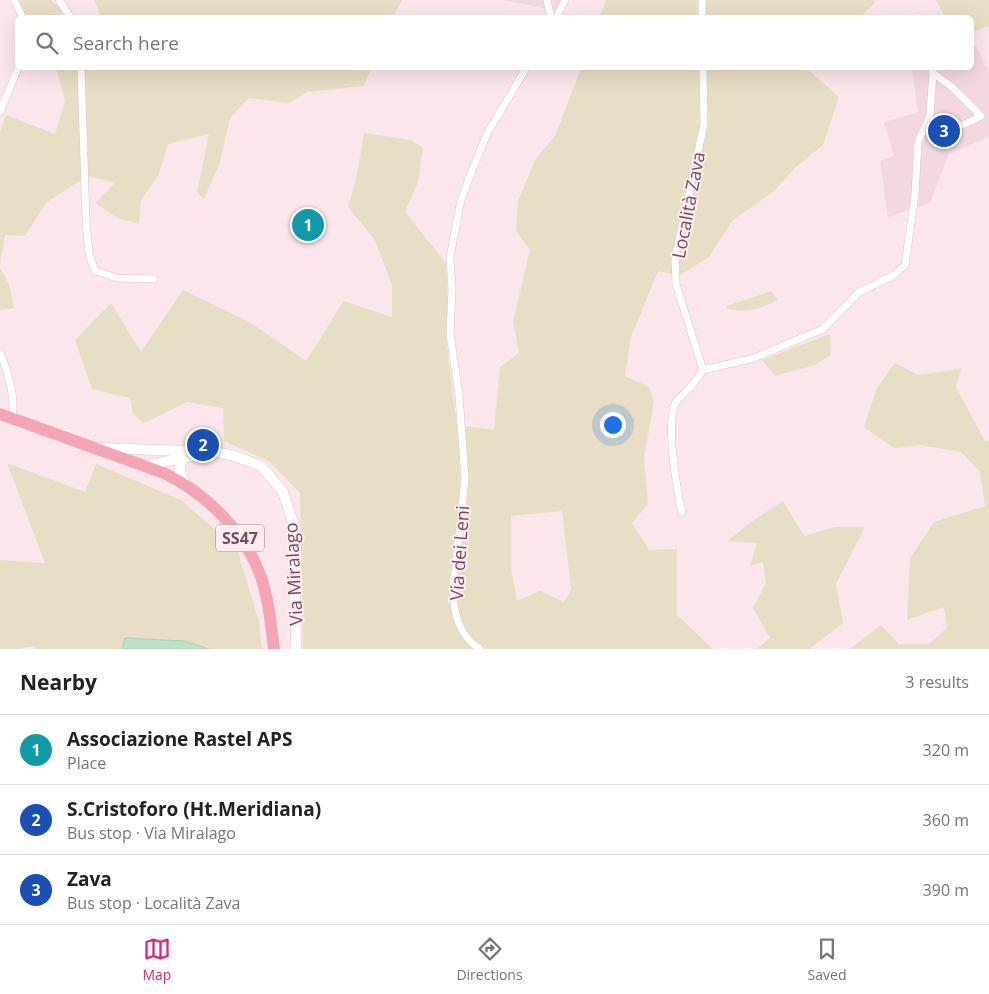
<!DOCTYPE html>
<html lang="en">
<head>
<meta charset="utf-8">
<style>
  :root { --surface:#fff; --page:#f6f6f6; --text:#222; --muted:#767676; --line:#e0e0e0; --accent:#db2777 }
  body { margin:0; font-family:"Open Sans",sans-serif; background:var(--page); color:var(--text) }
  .you { position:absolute; left:612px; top:424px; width:18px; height:18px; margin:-12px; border:4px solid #fff; border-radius:50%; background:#1a73e8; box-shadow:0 0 0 8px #1a73e833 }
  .badge { display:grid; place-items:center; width:32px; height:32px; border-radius:50%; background:var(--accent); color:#fff; font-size:16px; font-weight:700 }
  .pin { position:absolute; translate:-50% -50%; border:2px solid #fff; box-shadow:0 1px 5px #0006 }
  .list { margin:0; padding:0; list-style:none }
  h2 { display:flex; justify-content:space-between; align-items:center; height:65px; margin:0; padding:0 20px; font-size:21px }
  h2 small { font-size:16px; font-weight:400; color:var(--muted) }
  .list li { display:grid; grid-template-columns:32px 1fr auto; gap:15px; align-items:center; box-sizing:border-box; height:70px; padding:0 20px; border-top:1px solid var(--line) }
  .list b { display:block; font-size:19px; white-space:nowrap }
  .list p { margin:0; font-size:16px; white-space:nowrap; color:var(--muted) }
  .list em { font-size:16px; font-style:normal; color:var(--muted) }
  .icon { flex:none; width:28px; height:28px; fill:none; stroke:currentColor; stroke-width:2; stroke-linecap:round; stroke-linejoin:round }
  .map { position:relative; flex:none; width:989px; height:649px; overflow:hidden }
  .search { position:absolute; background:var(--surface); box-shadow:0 5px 20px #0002; left:15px; right:15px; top:15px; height:55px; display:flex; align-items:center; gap:12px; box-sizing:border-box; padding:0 18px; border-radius:8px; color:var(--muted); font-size:19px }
  .sheet { height:275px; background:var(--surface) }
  nav { display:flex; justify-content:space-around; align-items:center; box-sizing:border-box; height:70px; border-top:1px solid var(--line); background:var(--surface); font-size:14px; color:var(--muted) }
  nav a { display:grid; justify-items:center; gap:2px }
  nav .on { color:var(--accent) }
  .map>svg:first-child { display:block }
  .residential { fill:#f4d8e1 }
  .green { fill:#e8dec5; fill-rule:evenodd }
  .water { fill:#bce3c6; stroke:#a3d4b0 }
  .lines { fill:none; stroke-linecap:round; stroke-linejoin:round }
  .street-casing { stroke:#dfc2ce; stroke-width:8 }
  .secondary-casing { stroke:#e6c2d1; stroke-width:11 }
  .primary-casing { stroke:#d2c6cc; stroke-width:12 }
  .street { stroke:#fff; stroke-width:7 }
  .secondary { stroke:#fff; stroke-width:10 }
  .primary { stroke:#f5a3b7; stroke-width:11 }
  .labels { text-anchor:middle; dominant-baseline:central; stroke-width:4; stroke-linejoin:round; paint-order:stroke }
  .shield { fill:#feecf1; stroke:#9d7c8c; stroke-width:1 }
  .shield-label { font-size:16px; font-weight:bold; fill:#734c60 }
  .street-label { font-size:18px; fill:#734c60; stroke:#feecf1 }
</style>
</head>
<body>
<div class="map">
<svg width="989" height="649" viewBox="0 0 989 649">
  <rect width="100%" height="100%" fill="#fbe6ec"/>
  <g class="residential">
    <polygon points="501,0 563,0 560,11"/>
    <polygon points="972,42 976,46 989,71 989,137 949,154 930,203 888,217 880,161 894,156 884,122 918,112 912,68 972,68"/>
  </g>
  <g class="green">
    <polygon points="17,0 50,0 59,7 64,17 26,17"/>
    <polygon points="94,0 402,0 393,17 98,18 99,11"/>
    <polygon points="606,0 874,0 875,3 860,17 599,18"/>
    <polygon points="936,0 989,0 989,26 972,32 972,18 945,17"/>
    <polygon points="56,68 371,68 364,86 307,92 289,103 249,98 230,118 220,162 204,199 197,192 209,134 168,144 158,176 141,200 139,224 118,218 95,203 115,183 88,176 47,202 25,236 5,235 0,265 0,132 6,115 55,134 65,101"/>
    <path d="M581,68H806L839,97L823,145L796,167L774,191L732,221L709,257L680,275L658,271L631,337L625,376L649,387L654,402L644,458L648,504L632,523L649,550L677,549V615L713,649H303L300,493L270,462L224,441L223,408L187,402L144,423L133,414L130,398L92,389L75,340L111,303L141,352L183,290L251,323L306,361L344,301L392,317V285L375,240L348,207L356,180L364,133L411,140L423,148L418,182L405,212L446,263L448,301L446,340L457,425L494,430L500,367L519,353L513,322L530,250L516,231L518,201L536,158L555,136ZM562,511L571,589L564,602L540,591L517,601L511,568V516Z"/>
    <polygon points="0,268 9,284 14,308 0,310"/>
    <path d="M771,291L778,300C760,309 745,314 726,308L727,306Z"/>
    <polygon points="830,334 831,355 815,365 775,376 762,360"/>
    <polygon points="895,363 918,375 961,369 956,387 985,441 989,441 989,649 850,649 881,625 899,644 929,644 947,628 944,607 907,620 910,558 934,522 985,506 980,472 961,452 920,445 894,448 864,427 877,388"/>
    <polygon points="7,463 85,492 96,464 181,500 237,549 259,622 262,649 209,649 184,641 125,638 122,649 37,649 34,646 17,649 0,649 0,560 45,563"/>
    <polygon points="783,501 804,536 835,527 865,527 836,584 843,623 809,649 757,649 770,638 753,608 766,583 763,562 750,566 757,543 728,541 751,522"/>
  </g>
  <polygon class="water" points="125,638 184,641 209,649 122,649"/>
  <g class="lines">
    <g class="street-casing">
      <g id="street">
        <polyline points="14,0 23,18"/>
        <polyline points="59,0 71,18"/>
        <polyline points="547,0 551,18"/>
        <polyline points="702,0 702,18"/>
        <polyline points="917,17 917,18"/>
        <polyline points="556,18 565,0"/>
        <polyline points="81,68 86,221 89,254 95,271 117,278 154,279"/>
        <polyline points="703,68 704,124 675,259 676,284 703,370 754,358 823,329 859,292 894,275 905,265 915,195 918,141 927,124 930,115 933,73"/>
        <polyline points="0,112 18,68"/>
        <path d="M927,124C953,129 958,129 981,116L952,87L933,73L932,68"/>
        <path d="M0,353C8,370 16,401 12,418"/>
        <path d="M682,512C677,491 665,420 676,402C680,396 688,391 692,385C696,380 700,375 703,370"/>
        <path d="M480,649C459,636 453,611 453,589L465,479L459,395L450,334L452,289L450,257L461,200L473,168L487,134L526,68"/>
      </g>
    </g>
    <g class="secondary-casing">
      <g id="secondary">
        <polyline points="100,448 215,452 235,456 261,466 283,492 294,526 296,649"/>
        <path d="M184,457C176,468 181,476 187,486"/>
        <polyline points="144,466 192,456"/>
      </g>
    </g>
    <g class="primary-casing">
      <path id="primary" d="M0,414L164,473C207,494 245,532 261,577C269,601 271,625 274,649"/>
    </g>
    <use href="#street" class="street"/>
    <use href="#secondary" class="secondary"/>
    <use href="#primary" class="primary"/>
  </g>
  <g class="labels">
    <rect class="shield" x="216" y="524.5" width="48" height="27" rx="4"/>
    <g class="shield-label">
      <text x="240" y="538">SS47</text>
    </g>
    <g class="street-label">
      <text transform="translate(688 205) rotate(-79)">Località Zava</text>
      <text transform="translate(459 553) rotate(-86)">Via dei Leni</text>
      <text transform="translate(293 574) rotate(-93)">Via Miralago</text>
    </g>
  </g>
</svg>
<div class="you"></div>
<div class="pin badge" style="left:308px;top:225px;background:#0f9aa8">1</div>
<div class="pin badge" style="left:203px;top:445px;background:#1a4fb4">2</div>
<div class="pin badge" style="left:944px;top:131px;background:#1a4fb4">3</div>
<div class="search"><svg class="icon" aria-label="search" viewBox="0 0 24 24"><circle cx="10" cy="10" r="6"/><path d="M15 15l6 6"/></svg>Search here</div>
</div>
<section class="sheet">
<h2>Nearby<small>3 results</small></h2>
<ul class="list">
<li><span class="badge" style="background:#0f9aa8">1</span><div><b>Associazione Rastel APS</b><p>Place</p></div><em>320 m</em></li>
<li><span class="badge" style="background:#1a4fb4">2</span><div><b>S.Cristoforo (Ht.Meridiana)</b><p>Bus stop · Via Miralago</p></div><em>360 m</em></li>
<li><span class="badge" style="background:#1a4fb4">3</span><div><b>Zava</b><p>Bus stop · Località Zava</p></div><em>390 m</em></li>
</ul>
</section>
<nav>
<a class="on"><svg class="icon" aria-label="map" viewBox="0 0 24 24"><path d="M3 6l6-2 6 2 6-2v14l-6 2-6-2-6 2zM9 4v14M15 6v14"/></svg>Map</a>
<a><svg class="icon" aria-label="directions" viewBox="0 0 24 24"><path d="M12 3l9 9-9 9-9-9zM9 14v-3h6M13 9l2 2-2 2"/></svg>Directions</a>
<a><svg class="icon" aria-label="saved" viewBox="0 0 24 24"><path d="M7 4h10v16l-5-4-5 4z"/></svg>Saved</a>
</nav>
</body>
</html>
